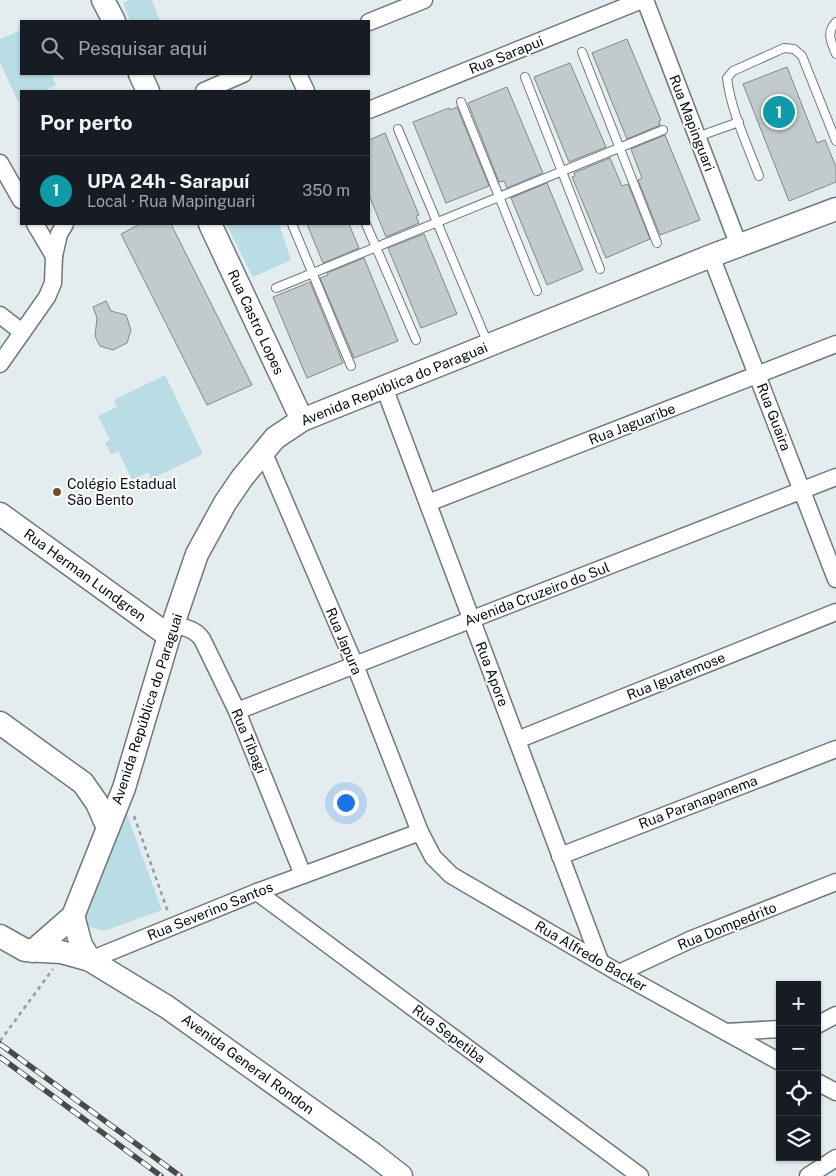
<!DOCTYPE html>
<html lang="pt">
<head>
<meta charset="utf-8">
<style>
  :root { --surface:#171b24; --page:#20242c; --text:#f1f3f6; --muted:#9ea1a6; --line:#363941; --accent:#b9a99b }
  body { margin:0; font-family:"Public Sans",sans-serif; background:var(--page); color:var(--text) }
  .controls { position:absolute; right:15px; bottom:15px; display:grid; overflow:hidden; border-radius:0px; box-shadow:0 1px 4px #0004 }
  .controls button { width:45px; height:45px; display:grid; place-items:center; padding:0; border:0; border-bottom:1px solid var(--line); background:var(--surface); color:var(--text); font:25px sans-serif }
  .you { position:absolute; left:345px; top:802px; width:18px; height:18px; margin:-12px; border:4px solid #fff; border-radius:50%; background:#1a73e8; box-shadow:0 0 0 8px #1a73e833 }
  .badge { display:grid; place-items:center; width:32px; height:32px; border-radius:50%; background:var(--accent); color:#fff; font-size:16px; font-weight:700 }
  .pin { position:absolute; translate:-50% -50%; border:2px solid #fff; box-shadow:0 1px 5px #0006 }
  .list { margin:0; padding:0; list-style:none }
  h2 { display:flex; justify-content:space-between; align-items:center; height:65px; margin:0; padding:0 20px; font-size:21px }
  h2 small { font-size:16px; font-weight:400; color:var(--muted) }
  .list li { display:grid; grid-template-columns:32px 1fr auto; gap:15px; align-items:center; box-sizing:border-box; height:70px; padding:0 20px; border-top:1px solid var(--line) }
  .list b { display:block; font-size:19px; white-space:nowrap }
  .list p { margin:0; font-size:16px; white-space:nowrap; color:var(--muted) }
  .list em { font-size:16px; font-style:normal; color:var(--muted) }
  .icon { flex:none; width:28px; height:28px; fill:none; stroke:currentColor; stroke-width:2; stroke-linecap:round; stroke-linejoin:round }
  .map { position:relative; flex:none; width:836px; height:1176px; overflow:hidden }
  .search { position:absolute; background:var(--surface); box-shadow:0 1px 4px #0004; left:20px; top:20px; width:350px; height:55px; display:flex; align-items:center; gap:12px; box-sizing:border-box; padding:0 18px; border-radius:0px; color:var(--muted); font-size:19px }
  .panel { position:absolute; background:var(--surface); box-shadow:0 1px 4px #0004; left:20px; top:90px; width:350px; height:135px; border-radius:0px }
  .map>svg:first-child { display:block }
  .green { fill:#badde5 }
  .building { fill:#c1cacc; stroke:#80888a }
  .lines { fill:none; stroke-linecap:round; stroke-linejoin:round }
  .lane-casing { stroke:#70787a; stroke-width:10 }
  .street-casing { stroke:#70787a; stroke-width:19 }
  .secondary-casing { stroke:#70787a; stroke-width:25 }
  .path { stroke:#959c9d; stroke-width:2.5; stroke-dasharray:4 4; stroke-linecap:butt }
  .lane { stroke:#fff; stroke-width:8 }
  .street { stroke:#fff; stroke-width:16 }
  .secondary { stroke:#fff; stroke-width:22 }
  .rail-casing { stroke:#464b4c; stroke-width:5.5 }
  .rail { stroke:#fff; stroke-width:4; stroke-dasharray:11; stroke-linecap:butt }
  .poi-dot { fill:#744e2b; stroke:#fff; stroke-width:2 }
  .labels { text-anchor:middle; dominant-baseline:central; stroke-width:4; stroke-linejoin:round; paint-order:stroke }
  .street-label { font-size:14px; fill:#090c0d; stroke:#fff }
  .poi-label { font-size:14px; fill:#090c0d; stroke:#fff; text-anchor:start }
</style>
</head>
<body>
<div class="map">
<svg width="836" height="1176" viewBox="0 0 836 1176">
  <rect width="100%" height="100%" fill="#e3ecee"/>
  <g class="green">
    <polygon points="130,0 152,0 160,21 130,21 123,3"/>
    <polygon points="21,30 21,74 51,74 56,85 43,91 21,91 21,101 18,102 0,62 0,39"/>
    <polygon points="226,224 279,224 291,260 253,277"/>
    <polygon points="165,375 203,454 151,479 148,472 132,480 118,451 111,455 105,443 110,440 98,416 117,407 114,400"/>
    <polygon points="126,812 162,910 104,931 87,926 86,912"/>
  </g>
  <g class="building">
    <polygon points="627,39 661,120 659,121 660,125 627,139 592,53"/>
    <polygon points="570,63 606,147 569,162 534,77"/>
    <polygon points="787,67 817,143 825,140 836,167 836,182 789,201 743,84"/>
    <polygon points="507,87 543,173 507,188 504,181 499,182 468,103"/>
    <polygon points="457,107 489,186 446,203 413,122 449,108 450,110"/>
    <polygon points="385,133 419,215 416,216 419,223 386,237 369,195 369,140"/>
    <polygon points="665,135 700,220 660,235 638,180 642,178 631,149"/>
    <polygon points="610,158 622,186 628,184 650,239 606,258 572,177 575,176 574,173"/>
    <polygon points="547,183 583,270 547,285 511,198"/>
    <polygon points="140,224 171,224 252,385 207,405 121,234"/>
    <polygon points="307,224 349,224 359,248 323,263"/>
    <polygon points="424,234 457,314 421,328 388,248"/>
    <polygon points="364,258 398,341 354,358 320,278 328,275 327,273"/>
    <polygon points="310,282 343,363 307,378 273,297"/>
    <polygon points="106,301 111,311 126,315 131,330 127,343 113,350 100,346 95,336 97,318 93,307"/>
  </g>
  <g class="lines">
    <g class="lane-casing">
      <g id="lane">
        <path d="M836,22C826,32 831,42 836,54"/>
        <polyline points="582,52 657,243"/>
        <polyline points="525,77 600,269"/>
        <polyline points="461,102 537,291"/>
        <polyline points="398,129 488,344"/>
        <polyline points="697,137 739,122"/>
        <path d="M759,176C747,144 731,111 727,78L733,71L784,48L794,49L802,56L836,141"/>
        <polyline points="292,224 351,366"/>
        <polyline points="366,224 416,340"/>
        <polyline points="276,288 663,130"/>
      </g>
    </g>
    <g class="street-casing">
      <g id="street">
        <polyline points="645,0 739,246"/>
        <polyline points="369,22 424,0"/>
        <polyline points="298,74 306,91"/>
        <polyline points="204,91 243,74"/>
        <polyline points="369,110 642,0"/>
        <polyline points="0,163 21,200"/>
        <polyline points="35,224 54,256"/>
        <polyline points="711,256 836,579"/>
        <polyline points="0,315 22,332"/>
        <polyline points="0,364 47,297 53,283 54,256 59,234 65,224"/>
        <polyline points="384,387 600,961"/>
        <polyline points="263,451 355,665 420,832 433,857 451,875 619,973 780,1062"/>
        <polyline points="428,503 836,344"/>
        <path d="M174,624C185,628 195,629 202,639L237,711L303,875"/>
        <polyline points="237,711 836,477"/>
        <polyline points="517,740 836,612"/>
        <polyline points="560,856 836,749"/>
        <polyline points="257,892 640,1176"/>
        <polyline points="90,960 257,892 420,832"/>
        <polyline points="619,973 692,939 836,882"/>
        <polyline points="817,1025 836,1015"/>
        <polyline points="726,1032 780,1029"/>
        <polyline points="817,1082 836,1092"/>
        <polyline points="808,1176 836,1158"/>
      </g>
    </g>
    <g class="secondary-casing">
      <g id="secondary">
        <polyline points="103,0 114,21"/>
        <polyline points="140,74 148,91"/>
        <polyline points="210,224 302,420"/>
        <polyline points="0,514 169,636"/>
        <polyline points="0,723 83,783 97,803 108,828"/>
        <polyline points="73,916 81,945 90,960"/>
        <polyline points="0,936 25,950 61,952 90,960 167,1007 373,1154 401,1176"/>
        <polyline points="33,951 73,916 124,788 169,636 197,554 225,503 242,478 275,438 302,420 711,256 836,209"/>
      </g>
    </g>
    <g class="path">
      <polyline points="134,816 168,912"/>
      <polyline points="0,1041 53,969"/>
    </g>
    <use href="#lane" class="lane"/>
    <use href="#street" class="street"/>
    <use href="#secondary" class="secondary"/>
    <g class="rail-casing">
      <g id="rail">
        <polyline points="0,1044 180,1176"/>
        <polyline points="0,1057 161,1176"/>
      </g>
    </g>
    <use href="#rail" class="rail"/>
  </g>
  <circle class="poi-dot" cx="57" cy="492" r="5"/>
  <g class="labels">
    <g class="street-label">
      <text transform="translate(506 55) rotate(-22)">Rua Sarapui</text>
      <text transform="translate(692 123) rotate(69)">Rua Mapinguari</text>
      <text transform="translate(256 322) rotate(65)">Rua Castro Lopes</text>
      <text transform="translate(394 384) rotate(-22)">Avenida República do Paraguai</text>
      <text transform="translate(774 417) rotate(69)">Rua Guaira</text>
      <text transform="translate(632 424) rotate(-21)">Rua Jaguaribe</text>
      <text transform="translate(85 575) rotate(36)">Rua Herman Lundgren</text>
      <text transform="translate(537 594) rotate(-21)">Avenida Cruzeiro do Sul</text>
      <text transform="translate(344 641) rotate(67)">Rua Japura</text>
      <text transform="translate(492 674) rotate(69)">Rua Apore</text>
      <text transform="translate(676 676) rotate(-22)">Rua Iguatemose</text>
      <text transform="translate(147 709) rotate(-72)">Avenida República do Paraguai</text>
      <text transform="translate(249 741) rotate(67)">Rua Tibagi</text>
      <text transform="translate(698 802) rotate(-21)">Rua Paranapanema</text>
      <text transform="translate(210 911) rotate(-22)">Rua Severino Santos</text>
      <text transform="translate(727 926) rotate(-22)">Rua Dompedrito</text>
      <text transform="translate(591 956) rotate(30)">Rua Alfredo Backer</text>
      <text transform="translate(449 1034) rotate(37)">Rua Sepetiba</text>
      <text transform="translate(248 1064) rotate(36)">Avenida General Rondon</text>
    </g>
    <g class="poi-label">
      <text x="67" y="484">Colégio Estadual<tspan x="67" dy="16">São Bento</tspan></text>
    </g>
  </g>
</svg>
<div class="controls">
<button>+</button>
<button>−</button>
<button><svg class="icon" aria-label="locate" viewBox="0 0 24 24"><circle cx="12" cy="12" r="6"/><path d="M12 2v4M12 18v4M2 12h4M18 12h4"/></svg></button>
<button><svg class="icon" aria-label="layers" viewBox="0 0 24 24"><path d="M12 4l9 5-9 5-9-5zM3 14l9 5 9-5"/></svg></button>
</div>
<div class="you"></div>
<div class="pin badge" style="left:779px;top:112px;background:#0f9aa8">1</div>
<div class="search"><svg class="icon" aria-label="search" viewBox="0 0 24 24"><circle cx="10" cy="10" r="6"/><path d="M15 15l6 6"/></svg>Pesquisar aqui</div>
<section class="panel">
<h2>Por perto<small></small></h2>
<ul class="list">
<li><span class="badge" style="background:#0f9aa8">1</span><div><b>UPA 24h - Sarapuí</b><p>Local · Rua Mapinguari</p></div><em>350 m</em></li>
</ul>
</section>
</div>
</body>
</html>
